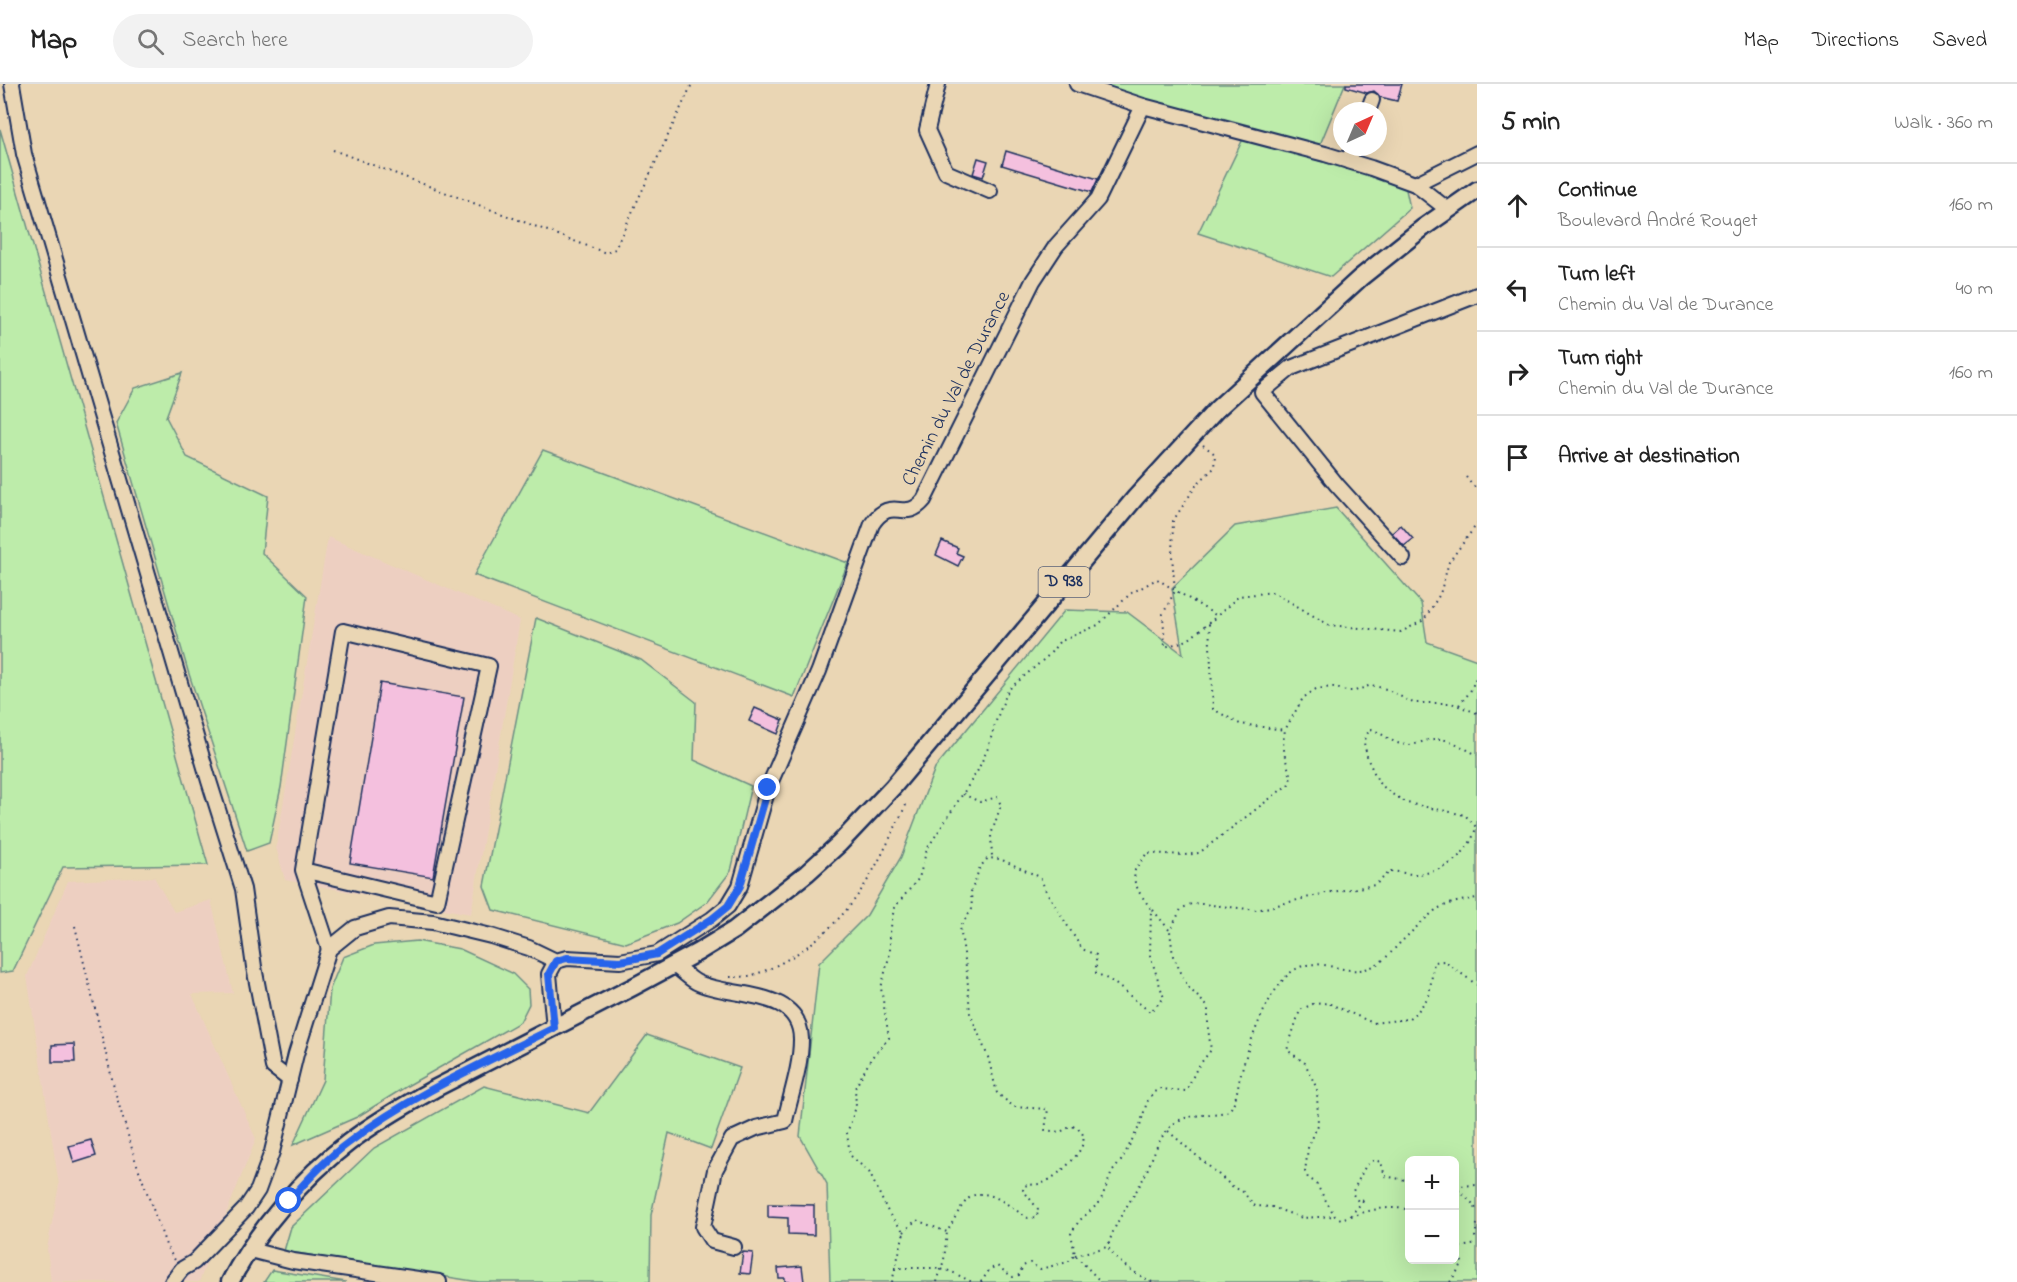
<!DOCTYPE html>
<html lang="en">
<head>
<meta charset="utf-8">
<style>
  :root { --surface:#fff; --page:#f2f2f2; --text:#222; --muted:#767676; --line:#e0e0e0 }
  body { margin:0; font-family:"Indie Flower",sans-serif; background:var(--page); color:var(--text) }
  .controls { position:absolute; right:18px; bottom:18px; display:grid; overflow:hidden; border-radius:9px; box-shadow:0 6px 24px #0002 }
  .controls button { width:54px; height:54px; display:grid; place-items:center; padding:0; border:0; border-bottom:2px solid var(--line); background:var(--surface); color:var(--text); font:30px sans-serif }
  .compass { position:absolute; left:1333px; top:18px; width:54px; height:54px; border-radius:50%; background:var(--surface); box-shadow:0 6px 24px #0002; rotate:44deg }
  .stop { position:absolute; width:18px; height:18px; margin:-14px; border:4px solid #2563eb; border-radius:50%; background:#fff }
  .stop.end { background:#2563eb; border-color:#fff; box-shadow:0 2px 6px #0008 }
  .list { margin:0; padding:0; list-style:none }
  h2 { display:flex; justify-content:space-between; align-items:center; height:78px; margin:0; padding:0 24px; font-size:26px }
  h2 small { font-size:20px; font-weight:400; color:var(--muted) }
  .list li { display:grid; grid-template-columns:39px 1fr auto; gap:18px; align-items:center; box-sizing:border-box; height:84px; padding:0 24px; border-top:2px solid var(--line) }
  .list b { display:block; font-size:22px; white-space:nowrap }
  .list p { margin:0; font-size:20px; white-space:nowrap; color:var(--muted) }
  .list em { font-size:20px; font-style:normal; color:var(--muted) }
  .icon { flex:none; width:33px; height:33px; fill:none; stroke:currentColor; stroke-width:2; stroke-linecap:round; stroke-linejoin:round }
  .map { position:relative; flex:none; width:1477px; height:1198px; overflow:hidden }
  header { display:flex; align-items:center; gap:36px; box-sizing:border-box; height:84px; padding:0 30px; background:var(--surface); border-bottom:2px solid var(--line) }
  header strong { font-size:28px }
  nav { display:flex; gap:33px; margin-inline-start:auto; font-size:21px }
  .search { width:420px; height:54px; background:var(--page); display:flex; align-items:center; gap:15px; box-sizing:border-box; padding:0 21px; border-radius:33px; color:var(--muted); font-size:22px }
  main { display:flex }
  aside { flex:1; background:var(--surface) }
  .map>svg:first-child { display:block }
  .built { fill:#edcfc1 }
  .green { fill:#bdecaa; stroke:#6c8e84; stroke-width:1.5; fill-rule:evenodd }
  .building { fill:#f4c0de; stroke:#1b2f5e; stroke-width:1.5 }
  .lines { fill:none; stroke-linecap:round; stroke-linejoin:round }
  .minor-casing { stroke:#1b2f5e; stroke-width:18 }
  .major-casing { stroke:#1b2f5e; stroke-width:21 }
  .path { stroke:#1b2f5e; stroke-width:2; stroke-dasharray:1.5 4.5; stroke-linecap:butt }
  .minor { stroke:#ead6b4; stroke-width:14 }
  .major { stroke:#ead6b4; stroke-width:16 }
  .route { stroke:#2563eb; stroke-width:8 }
  .labels { text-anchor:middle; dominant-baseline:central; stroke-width:4.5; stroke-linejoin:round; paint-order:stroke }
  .shield { fill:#ead6b4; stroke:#596178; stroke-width:1.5 }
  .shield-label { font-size:18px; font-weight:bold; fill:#1b2f5e }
  .street-label { font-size:20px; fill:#1b2f5e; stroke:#ead6b4 }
</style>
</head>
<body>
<header>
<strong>Map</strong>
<div class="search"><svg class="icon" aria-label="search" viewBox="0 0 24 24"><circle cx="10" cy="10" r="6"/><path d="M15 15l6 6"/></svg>Search here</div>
<nav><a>Map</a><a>Directions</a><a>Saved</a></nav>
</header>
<main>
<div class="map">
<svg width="1477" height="1198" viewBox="0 0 1477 1198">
  <rect width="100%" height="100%" fill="#ead6b4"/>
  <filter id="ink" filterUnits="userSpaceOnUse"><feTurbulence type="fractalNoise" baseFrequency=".0167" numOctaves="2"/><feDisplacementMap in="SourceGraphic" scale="12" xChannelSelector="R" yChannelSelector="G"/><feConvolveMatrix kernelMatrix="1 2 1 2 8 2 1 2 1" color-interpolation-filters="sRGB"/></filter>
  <g filter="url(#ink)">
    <g class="built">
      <polygon points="328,453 520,536 471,830 285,796 276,763"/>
      <polygon points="154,793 174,828 211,816 233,909 192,910 256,1055 199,1198 51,1198 47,1165 59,1101 27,892 68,797"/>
    </g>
    <g class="green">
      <polygon points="1094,0 1345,0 1319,63 1233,38 1132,13"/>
      <polygon points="0,45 208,781 63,783 13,887 0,889"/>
      <polygon points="1243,55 1405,101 1410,124 1331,193 1198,149"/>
      <polygon points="182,289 166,333 187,373 268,412 262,469 307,512 281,703 269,759 247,767 188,587 116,339 135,304"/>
      <polygon points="543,366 848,479 794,613 474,491"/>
      <path d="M1336,424L1421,519L1427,558L1477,576V1198H830L827,1100L800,1052L819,879L867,831L901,773L935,684L1065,526L1127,528L1183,570L1172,504L1235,442ZM1410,1076H1454V1176H1410Z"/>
      <polygon points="536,534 641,576 696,618 694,676 751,702 731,787 707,818 677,839 626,859 493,826 484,802"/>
      <polygon points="417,857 460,865 512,889 528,905 529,920 520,938 407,1002 357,1033 293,1061 323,996 330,905 343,873 374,861"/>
      <polygon points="647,951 740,984 711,1065 669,1049 651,1131 650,1198 479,1198 284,1167 291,1143 374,1064 484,1002 589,1029"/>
      <polygon points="272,1186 346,1198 264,1198"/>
    </g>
    <g class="building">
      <polygon points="1346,0 1402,0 1397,17 1380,13 1374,7 1367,9 1346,3"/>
      <polygon points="1006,67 1048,80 1098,95 1092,108 1015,85 1002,81"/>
      <polygon points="978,74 988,77 983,93 973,90"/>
      <polygon points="1401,441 1413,455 1404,462 1392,449"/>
      <polygon points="942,457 958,464 956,469 963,472 958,482 936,471"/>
      <polygon points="380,599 464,613 433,793 350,779"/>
      <polygon points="755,624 783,636 778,650 749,637"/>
      <polygon points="74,960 75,978 52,978 52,961"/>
      <polygon points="91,1056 96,1072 74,1079 69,1062"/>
      <polygon points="768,1120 814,1121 814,1151 788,1150 788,1134 768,1133"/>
      <polygon points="743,1168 753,1169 750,1190 740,1189"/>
      <polygon points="802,1182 804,1198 785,1198 785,1194 779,1194 778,1184"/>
    </g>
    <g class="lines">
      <g class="minor-casing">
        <g id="minor">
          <polyline points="12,0 24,70 209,697 243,805 254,883 273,983 290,996"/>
          <polyline points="938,0 927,46 946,88 990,107"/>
          <polyline points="1077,0 1143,22"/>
          <polyline points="1368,27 1372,16"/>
          <polyline points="1348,77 1354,63"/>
          <polyline points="1415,100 1477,69"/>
          <polyline points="1403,474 1337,401 1262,308 1291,284 1477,211"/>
          <polyline points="303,786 343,547 489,582 437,818 303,786 329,865"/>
          <path d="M674,881C681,886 689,894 696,898C730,915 800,903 801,955C801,982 791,1010 785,1037L756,1044L732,1055L715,1086L703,1143L712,1157L734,1163"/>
          <path d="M554,944L549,890L556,877L567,874L620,877L657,870L712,835L728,822L740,802L768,704L819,587L872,440C892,410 904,440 924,416L1033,197L1056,162L1098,115L1143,22L1325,70L1371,84L1415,100L1447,125"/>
          <polyline points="250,1166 293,1177 439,1198"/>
          <polyline points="172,1198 182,1185 194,1178 246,1124 258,1106 272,1068 296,970 329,865 355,844 389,834 433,838 491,852 529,864 556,877"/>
        </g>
      </g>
      <g class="major-casing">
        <path id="major" d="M230,1198C256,1148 303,1093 348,1059C375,1038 405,1021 434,1005L633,903L698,868L734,846L807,789L839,760L893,703L1136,413L1217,325L1360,194L1424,143L1477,106"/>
      </g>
      <g class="path">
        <polyline points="333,66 606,169 615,165 692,0"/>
        <polyline points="1203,361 1215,370 1214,384 1197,400 1173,437 1172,472 1175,507 1163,530 1165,563 1188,556 1216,533"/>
        <polyline points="1466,393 1472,401 1477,404"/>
        <polyline points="1209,540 1213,625 1240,640 1285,646"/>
        <polyline points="1459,621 1470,608 1477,591"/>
        <polyline points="963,710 980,718 997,713 1001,721 991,751 992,773"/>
        <polyline points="1153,826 1170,847"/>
        <polyline points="75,842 116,1011 135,1075 167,1164 175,1176"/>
        <path d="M730,893C738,893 746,893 753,891C794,878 836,844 860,808C879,780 892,749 907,719"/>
        <polyline points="1168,1047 1233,1103 1242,1107 1255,1122 1272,1123 1302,1134 1335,1132"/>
        <polyline points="1410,1097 1385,1092 1381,1078 1374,1076 1366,1081 1352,1109 1358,1117 1365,1115 1350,1132 1341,1135 1335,1132 1315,1098 1308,1094 1305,1088 1308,1064 1318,1041 1317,1005 1305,979 1287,966 1300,926 1313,920 1328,919 1373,939 1408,935 1418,927 1429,912 1434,878 1444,877 1477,901"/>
        <polyline points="1454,1102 1473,1120 1477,1127"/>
        <polyline points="1456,1102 1477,1101"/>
        <path d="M1351,1132C1371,1126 1388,1121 1410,1126"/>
        <polyline points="1477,1140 1475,1153 1477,1157"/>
        <path d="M904,1148L916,1136L947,1148C953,1138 959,1124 968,1115C986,1099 1012,1125 1028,1134L1037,1133L1038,1125L1023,1106L1024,1102C1030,1100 1037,1101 1043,1099C1058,1093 1105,1053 1072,1042L1060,1048L1045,1046L1048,1025L1014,1023L997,1009L988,973L970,929L967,889L960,843L972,825L971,808L980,783L988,774L1000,775L1040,793L1046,807L1082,865L1096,871V889L1113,898L1150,928L1164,914L1150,871L1151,825L1139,808L1134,796L1135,786L1147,769L1185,771L1199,769L1289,700L1291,693L1285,673L1283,658L1285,646L1303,614L1316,605L1333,603L1346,607H1355L1371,601L1386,605L1413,619H1451L1477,629"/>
        <polyline points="1454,1164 1477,1160"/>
        <polyline points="1075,1171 1107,1163"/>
        <polyline points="1076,1172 1101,1198"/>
        <polyline points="894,1184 933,1184 950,1187 972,1198"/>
        <polyline points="892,1198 904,1148 889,1130 869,1088 850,1071 847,1049 856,1023 855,1004 872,973 889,954 881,904 890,869 890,849 894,824 919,794 927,765 977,688 988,664 997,634 1008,606 1049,571 1059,558 1098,541 1130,510 1157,495 1217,532 1239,512 1273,508 1329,541 1401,548 1424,536 1440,510 1449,478 1477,440"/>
        <polyline points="937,1198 944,1176 947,1148"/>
        <path d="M981,1198L990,1185L997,1182L1013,1193L1019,1191L1023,1182L1030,1179L1040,1185L1068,1178L1075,1171L1071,1149L1079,1137L1100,1118L1112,1088L1121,1077L1140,1041L1147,1018L1154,1008L1160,1005L1186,1007L1197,984L1211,966L1208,944V923L1188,903L1173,872L1170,847L1181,825L1193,819L1257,826L1326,809L1375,801L1391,787C1399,788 1407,790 1415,790C1443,790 1470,770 1476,743L1465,731L1407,719L1392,710L1379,699L1368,676L1364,659L1367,650L1371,645C1382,649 1391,658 1401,660C1415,664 1425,654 1438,655C1452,655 1465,665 1477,671"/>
        <path d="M1152,1198C1135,1189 1118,1180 1108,1163C1114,1138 1130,1119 1142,1097C1153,1077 1157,1049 1178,1037C1193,1029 1212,1032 1229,1027C1237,1016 1237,1005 1240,993C1248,962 1269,900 1296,885C1324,869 1350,900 1380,878C1388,873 1393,866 1400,859C1407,852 1430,830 1437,825C1449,819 1464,816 1477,814"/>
        <polyline points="1450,1198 1463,1179 1454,1168"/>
      </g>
      <use href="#minor" class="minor"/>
      <use href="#major" class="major"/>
    </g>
  </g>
  <g class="lines" filter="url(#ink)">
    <path class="route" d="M289,1117C307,1096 326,1075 348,1059C411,1011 484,979 554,944L549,890L556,877L567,874L620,877L657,870L712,835L728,822L740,802L768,704"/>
  </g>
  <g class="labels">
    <rect class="shield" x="1038.5" y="483" width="51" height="30" rx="4.5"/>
    <g class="shield-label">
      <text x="1064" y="498">D 938</text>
    </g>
    <g class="street-label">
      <text transform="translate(957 305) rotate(-63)">Chemin du Val de Durance</text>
    </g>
  </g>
</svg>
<div class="controls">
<button>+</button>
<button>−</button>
</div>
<svg class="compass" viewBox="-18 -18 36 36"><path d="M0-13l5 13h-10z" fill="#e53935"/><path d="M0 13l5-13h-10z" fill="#767676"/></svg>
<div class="stop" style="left:289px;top:1117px"></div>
<div class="stop end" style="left:768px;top:704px"></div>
</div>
<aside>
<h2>5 min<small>Walk · 360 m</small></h2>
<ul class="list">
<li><svg class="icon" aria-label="ahead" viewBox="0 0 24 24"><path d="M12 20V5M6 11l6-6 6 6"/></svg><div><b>Continue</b><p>Boulevard André Rouget</p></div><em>160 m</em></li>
<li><svg class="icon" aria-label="left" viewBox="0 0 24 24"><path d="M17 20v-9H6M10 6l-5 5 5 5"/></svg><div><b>Turn left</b><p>Chemin du Val de Durance</p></div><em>40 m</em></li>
<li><svg class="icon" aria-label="right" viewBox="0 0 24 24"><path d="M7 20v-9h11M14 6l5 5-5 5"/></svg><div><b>Turn right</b><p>Chemin du Val de Durance</p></div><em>160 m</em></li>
<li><svg class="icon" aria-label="arrive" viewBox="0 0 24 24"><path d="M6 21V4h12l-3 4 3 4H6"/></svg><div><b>Arrive at destination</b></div></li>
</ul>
</aside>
</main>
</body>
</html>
